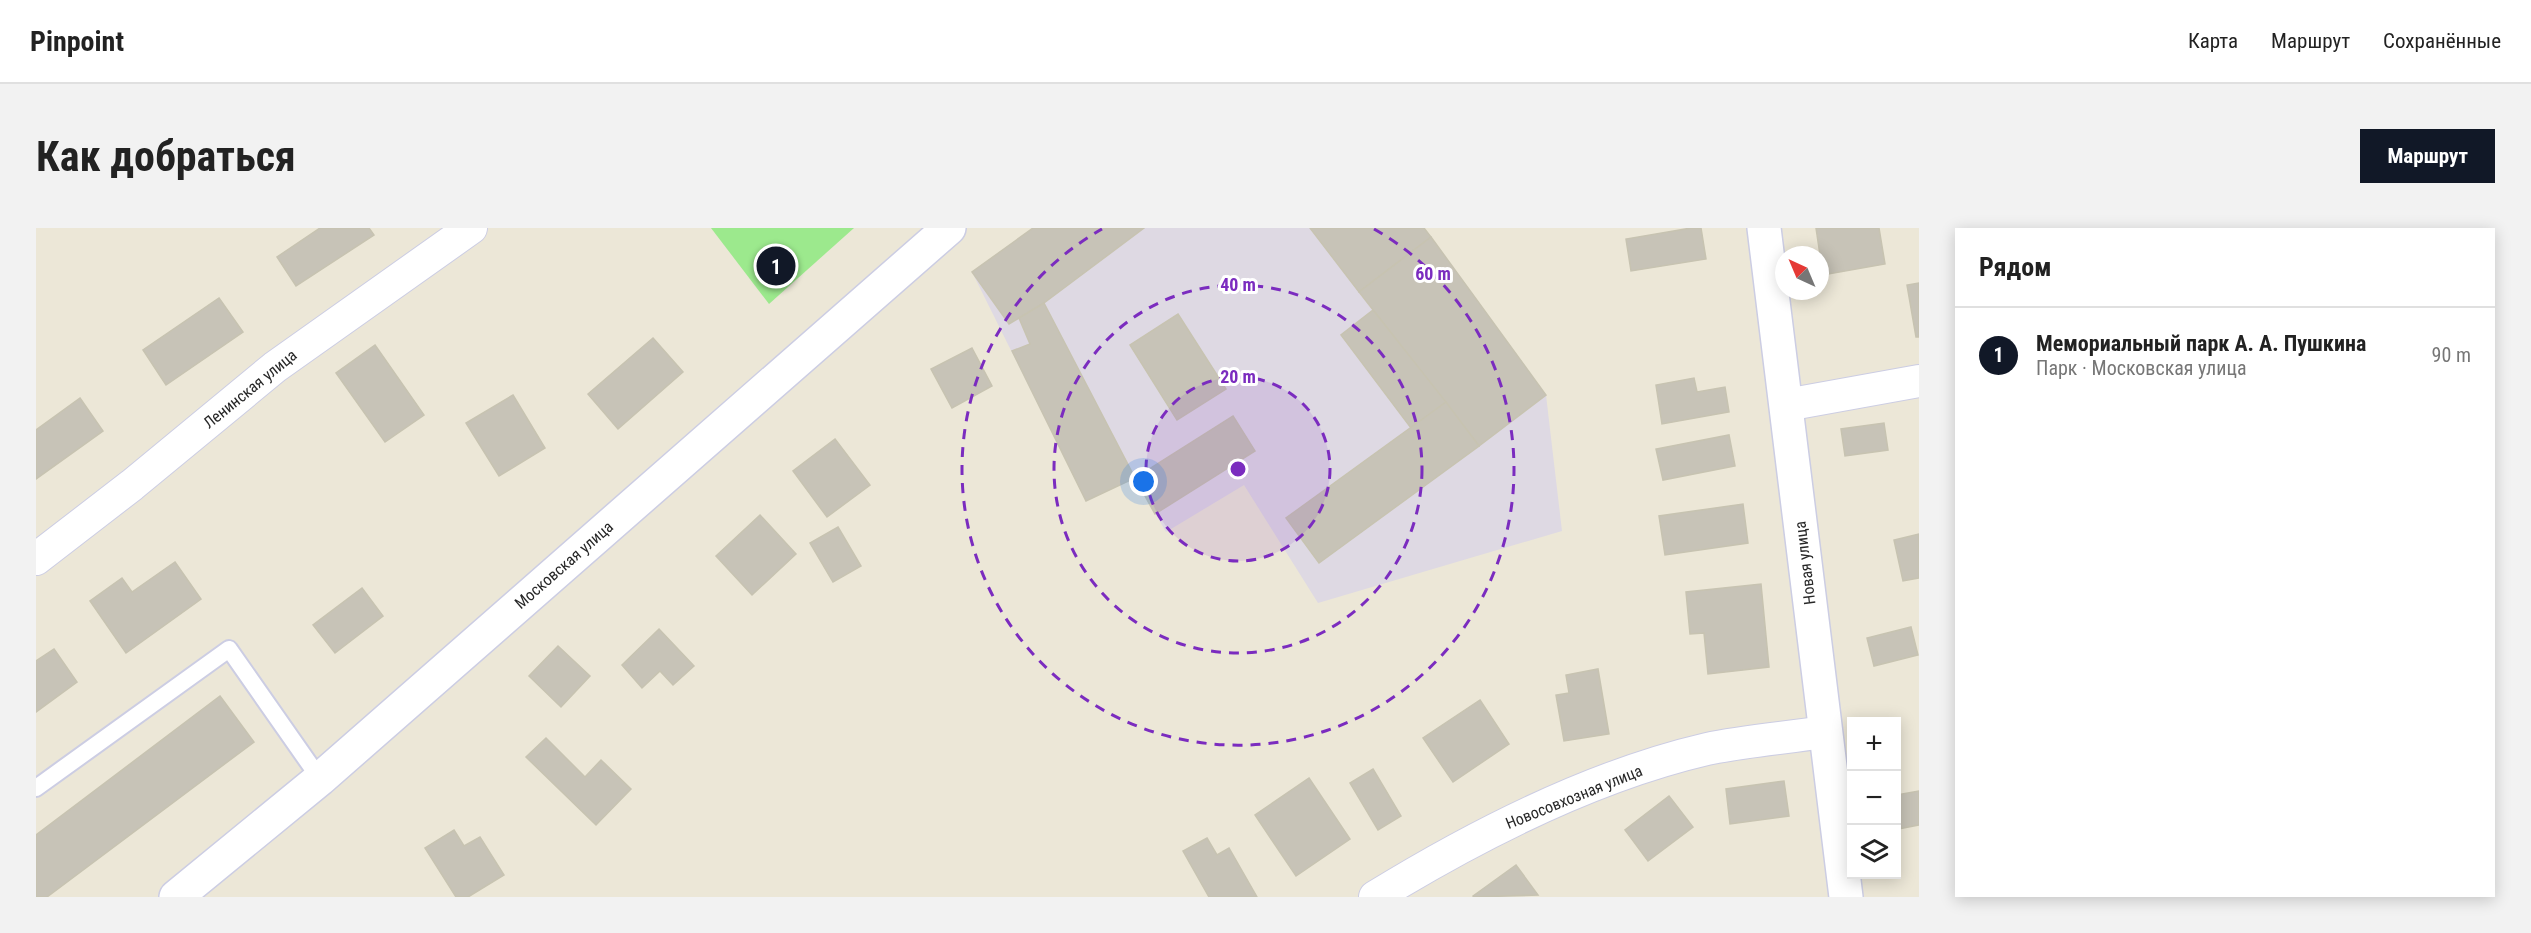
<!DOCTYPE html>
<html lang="ru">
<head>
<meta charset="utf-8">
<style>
  :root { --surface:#fff; --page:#f2f2f2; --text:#222; --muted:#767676; --line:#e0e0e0; --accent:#111827 }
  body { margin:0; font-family:"Roboto Condensed",sans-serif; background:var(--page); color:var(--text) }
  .controls { position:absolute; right:18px; bottom:18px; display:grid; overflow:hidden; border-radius:0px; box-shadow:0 3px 15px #0003 }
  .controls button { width:54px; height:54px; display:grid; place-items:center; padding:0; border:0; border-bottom:2px solid var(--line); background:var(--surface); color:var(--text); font:30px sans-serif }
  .compass { position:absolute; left:1739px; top:18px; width:54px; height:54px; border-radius:50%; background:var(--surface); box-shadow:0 3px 15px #0003; rotate:316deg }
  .you { position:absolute; left:1108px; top:254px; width:21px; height:21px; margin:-15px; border:4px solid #fff; border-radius:50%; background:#1a73e8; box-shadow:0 0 0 9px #1a73e833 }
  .badge { display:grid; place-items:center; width:39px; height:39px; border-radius:50%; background:var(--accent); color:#fff; font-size:20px; font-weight:700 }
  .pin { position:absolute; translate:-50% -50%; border:3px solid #fff; box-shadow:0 2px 6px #0006 }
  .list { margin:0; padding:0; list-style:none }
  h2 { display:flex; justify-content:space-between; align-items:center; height:78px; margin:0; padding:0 24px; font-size:26px }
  h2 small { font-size:20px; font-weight:400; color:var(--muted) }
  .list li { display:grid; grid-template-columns:39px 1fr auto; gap:18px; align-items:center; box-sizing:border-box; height:96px; padding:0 24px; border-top:2px solid var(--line) }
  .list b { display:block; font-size:22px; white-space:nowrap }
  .list p { margin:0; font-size:20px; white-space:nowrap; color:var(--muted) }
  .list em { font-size:20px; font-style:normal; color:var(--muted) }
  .icon { flex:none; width:33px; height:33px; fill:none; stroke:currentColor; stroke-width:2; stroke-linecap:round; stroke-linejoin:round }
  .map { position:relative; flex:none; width:1883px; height:669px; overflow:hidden; border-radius:0px }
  header { display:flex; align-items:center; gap:36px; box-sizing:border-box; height:84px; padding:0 30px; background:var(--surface); border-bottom:2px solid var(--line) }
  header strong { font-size:28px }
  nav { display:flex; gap:33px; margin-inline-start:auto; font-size:21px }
  .intro { display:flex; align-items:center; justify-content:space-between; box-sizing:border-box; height:144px; padding:0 36px }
  h1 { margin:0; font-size:42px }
  .button { padding:15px 27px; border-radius:0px; background:var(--accent); color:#fff; font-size:21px; font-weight:700 }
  main { display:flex; gap:36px; padding:0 36px }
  aside { flex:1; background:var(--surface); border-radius:0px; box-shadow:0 3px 15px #0003 }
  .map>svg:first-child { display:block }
  .industrial { fill:#ded9e3 }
  .green { fill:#9ce98d }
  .building { fill:#c7c3b7; stroke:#c7c3b1; stroke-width:1.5 }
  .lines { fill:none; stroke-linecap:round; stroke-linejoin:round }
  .service-casing { stroke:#cccde3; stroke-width:20 }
  .minor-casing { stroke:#cccde3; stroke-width:34 }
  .tertiary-casing { stroke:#cccde3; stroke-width:36 }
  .service { stroke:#fff; stroke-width:16 }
  .minor { stroke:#fff; stroke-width:32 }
  .tertiary { stroke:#fff; stroke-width:33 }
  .ring { fill:none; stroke:#7b2cbf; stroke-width:3; stroke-dasharray:10 8 }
  .labels { text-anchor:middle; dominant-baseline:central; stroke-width:6; stroke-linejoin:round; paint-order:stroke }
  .street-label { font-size:16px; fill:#272727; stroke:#fff }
  .centre { fill:#7b2cbf; stroke:#fff; stroke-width:3 }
  .ring-label { font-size:18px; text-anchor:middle; font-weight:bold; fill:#7b2cbf; stroke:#fff; stroke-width:6; stroke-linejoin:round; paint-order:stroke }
</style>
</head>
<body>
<header>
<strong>Pinpoint</strong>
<nav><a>Карта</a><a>Маршрут</a><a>Сохранённые</a></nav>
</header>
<div class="intro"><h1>Как добраться</h1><a class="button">Маршрут</a></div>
<main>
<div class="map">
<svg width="1883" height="669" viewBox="0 0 1883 669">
  <rect width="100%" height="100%" fill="#ece7d7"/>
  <polygon class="industrial" points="997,0 1388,0 1510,167 1526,303 1282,375 1208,257 1130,304 1099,250 1050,273 936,44"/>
  <polygon class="green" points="675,0 818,0 733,76"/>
  <g class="building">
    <polygon points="284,0 333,0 338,7 260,58 241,29"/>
    <polygon points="997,0 1108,0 1008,75 973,96 936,44"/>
    <polygon points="1274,0 1388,0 1395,9 1323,64"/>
    <polygon points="1655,0 1665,0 1670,31 1595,43 1590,11"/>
    <polygon points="1780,0 1843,0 1849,36 1787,47"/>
    <polygon points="1395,9 1510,167 1443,218 1323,64"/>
    <polygon points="1883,55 1883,109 1880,109 1871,57"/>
    <polygon points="183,70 207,104 130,157 107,122"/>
    <polygon points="1008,75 1099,250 1050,273 976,123 994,116 983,90"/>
    <polygon points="1337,82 1410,174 1375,200 1305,107"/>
    <polygon points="1142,86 1190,161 1141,192 1094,117"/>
    <polygon points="617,110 647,144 582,201 552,166"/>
    <polygon points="339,117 388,187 349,214 300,145"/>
    <polygon points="936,120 956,158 916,180 895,141"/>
    <polygon points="1658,150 1661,164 1689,159 1693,184 1626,196 1620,157"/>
    <polygon points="477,167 509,220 463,248 430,195"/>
    <polygon points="44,170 67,203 0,251 0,202"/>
    <polygon points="1410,174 1443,218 1283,335 1250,290"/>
    <polygon points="1197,188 1219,223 1119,286 1099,250"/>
    <polygon points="1848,195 1852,222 1809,228 1805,201"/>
    <polygon points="1693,207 1699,238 1627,252 1620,221"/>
    <polygon points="799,211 834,257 791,289 757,243"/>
    <polygon points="1707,276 1712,315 1629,327 1623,288"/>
    <polygon points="724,287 760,326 716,367 680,328"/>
    <polygon points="802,299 825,338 797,354 774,315"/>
    <polygon points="1883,306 1883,350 1867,353 1858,312"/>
    <polygon points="139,334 165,371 90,425 54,373 86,350 96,364"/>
    <polygon points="1725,356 1733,439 1672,446 1668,405 1654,406 1650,364"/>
    <polygon points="326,360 347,388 299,425 277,397"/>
    <polygon points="1875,399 1882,427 1838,438 1831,410"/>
    <polygon points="623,401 658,438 637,457 624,443 606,460 586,437"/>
    <polygon points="522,418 554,448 525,479 493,448"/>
    <polygon points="18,421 41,454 0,484 0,433"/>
    <polygon points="1562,441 1573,506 1528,513 1520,467 1533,465 1530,447"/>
    <polygon points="184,468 218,514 11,669 0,669 0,607"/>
    <polygon points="1444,472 1473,516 1417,554 1387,510"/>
    <polygon points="510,510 549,549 565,532 595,561 560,597 490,529"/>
    <polygon points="1337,541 1365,588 1342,602 1314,555"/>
    <polygon points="1273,550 1314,611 1260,648 1219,587"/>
    <polygon points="1748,553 1753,588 1694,596 1690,561"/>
    <polygon points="1883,563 1883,597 1862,601 1860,567"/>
    <polygon points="1633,568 1657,599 1612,633 1589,602"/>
    <polygon points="418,602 428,618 444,609 468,647 432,669 420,669 389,620"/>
    <polygon points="1171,610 1181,627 1193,620 1221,669 1173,669 1147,623"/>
    <polygon points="1480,637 1502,667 1438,669 1437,668"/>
  </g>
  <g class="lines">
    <g class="service-casing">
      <polyline id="service" points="0,560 193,421 284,551"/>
    </g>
    <g class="minor-casing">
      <g id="minor">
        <polyline points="1750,177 1883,153"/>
        <polyline points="0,331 96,257 239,139 435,0"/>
        <path d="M1339,669C1440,607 1555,548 1671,521C1709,513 1749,510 1788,504"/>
      </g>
    </g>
    <g class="tertiary-casing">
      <g id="tertiary">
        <polyline points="1728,0 1810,669"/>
        <polyline points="140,669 284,551 913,0"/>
      </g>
    </g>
    <use href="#service" class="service"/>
    <use href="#minor" class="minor"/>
    <use href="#tertiary" class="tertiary"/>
  </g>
  <circle cx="1202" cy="241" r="92" fill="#7b2cbf" fill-opacity=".12"/>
  <g class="ring">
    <circle cx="1202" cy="241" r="92"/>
    <circle cx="1202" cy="241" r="184"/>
    <path d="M1338 1A276 276 0 1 1 1066 1"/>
  </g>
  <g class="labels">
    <g class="street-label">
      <text transform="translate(214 161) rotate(-39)">Ленинская улица</text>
      <text transform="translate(1769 335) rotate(-97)">Новая улица</text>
      <text transform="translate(528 337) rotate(-41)">Московская улица</text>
      <text transform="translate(1538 569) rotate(-22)">Новосовхозная улица</text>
    </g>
  </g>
  <circle cx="1202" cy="241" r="9" class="centre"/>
  <g class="ring-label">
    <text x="1397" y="52">60 m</text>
    <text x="1202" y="63">40 m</text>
    <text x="1202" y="155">20 m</text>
  </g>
</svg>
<div class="controls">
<button>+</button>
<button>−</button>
<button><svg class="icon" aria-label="layers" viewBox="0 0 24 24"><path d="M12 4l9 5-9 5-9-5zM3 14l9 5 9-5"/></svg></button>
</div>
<svg class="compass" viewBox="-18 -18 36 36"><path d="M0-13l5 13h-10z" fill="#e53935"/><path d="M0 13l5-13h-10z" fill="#767676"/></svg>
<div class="you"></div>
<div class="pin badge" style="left:740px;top:38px">1</div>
</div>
<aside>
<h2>Рядом<small></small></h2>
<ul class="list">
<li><span class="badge">1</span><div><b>Мемориальный парк А. А. Пушкина</b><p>Парк · Московская улица</p></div><em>90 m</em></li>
</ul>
</aside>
</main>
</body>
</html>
